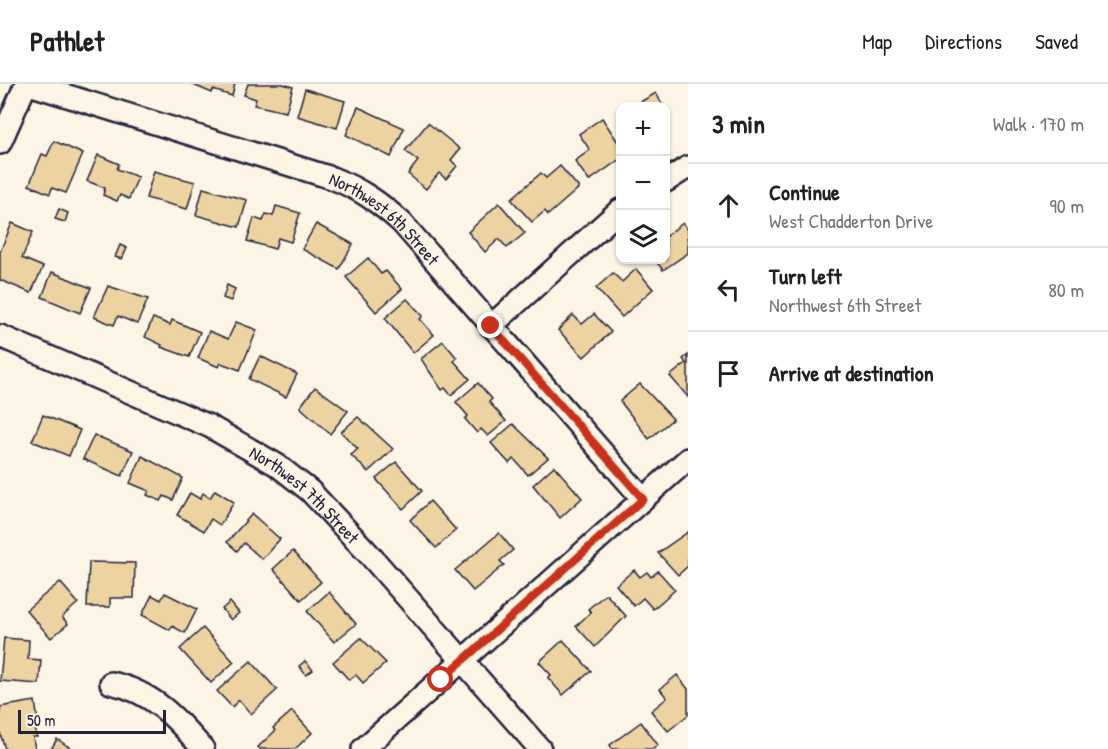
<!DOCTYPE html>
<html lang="en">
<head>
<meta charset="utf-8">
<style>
  :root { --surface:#fff; --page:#f6f6f6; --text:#202124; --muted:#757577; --line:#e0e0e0 }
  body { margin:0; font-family:"Patrick Hand",sans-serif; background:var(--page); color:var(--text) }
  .controls { position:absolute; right:18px; top:18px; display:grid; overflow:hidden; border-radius:12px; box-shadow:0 2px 4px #0004 }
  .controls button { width:54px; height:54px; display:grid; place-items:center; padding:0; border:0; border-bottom:2px solid var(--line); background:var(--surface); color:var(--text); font:30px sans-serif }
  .scale { position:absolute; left:18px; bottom:15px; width:148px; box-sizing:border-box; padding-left:6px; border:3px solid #22223b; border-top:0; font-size:16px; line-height:21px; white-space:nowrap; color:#22223b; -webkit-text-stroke:4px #fcf5e5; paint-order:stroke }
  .stop { position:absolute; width:18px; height:18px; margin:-14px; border:4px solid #c8321e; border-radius:50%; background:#fff }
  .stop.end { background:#c8321e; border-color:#fff; box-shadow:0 2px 6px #0008 }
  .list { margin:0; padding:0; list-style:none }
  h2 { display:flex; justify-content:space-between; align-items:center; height:78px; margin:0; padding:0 24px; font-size:26px }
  h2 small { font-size:20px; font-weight:400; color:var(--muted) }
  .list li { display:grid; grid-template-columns:39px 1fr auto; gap:18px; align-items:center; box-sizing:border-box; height:84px; padding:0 24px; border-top:2px solid var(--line) }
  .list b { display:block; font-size:22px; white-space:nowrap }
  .list p { margin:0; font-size:20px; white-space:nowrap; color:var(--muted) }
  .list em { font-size:20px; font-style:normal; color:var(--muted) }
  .icon { flex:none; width:33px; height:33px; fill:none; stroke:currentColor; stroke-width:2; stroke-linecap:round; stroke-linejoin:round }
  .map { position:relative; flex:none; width:688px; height:665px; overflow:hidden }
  header { display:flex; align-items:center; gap:36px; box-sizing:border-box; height:84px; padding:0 30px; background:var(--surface); border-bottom:2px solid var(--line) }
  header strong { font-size:28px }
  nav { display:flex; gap:33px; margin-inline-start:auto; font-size:21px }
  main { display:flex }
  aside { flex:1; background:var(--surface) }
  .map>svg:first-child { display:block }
  .building { fill:#edd3a2; stroke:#22223b; stroke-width:1.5 }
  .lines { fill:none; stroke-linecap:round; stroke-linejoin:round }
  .minor-casing { stroke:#22223b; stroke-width:26 }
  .minor { stroke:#fcf5e5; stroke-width:21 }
  .route { stroke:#c8321e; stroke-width:8 }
  .labels { text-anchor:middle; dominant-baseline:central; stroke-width:5; stroke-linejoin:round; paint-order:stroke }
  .street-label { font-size:18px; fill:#22223b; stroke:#fcf5e5 }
</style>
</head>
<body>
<header>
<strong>Pathlet</strong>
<nav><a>Map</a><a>Directions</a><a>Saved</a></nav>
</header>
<main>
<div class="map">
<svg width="688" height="665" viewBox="0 0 688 665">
  <rect width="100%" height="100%" fill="#fcf5e5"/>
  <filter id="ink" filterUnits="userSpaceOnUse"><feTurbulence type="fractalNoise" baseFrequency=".0167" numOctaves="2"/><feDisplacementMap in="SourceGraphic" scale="12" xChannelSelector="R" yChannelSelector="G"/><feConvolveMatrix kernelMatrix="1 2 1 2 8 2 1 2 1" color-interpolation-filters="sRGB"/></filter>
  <g filter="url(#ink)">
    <g class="building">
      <polygon points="191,0 235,0 232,12 213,6 212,9"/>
      <polygon points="248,0 283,0 293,3 286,28 254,21 256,15 244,11"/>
      <polygon points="305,5 345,17 337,44 297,32"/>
      <polygon points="656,9 663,22 633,22"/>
      <polygon points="358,23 404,44 391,73 346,51"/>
      <polygon points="602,34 620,61 620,75 589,97 575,77 590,66 579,50"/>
      <polygon points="428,39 460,65 451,76 457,82 446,95 439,89 426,105 408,90 418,77 405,67"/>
      <polygon points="54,57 83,70 66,109 52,104 50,110 29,101 42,70 47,72"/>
      <polygon points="98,71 119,80 117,85 138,93 129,115 120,111 117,117 103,111 105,104 87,97"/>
      <polygon points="560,82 579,104 548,131 545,127 532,138 511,115 541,89 546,94"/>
      <polygon points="154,87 195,98 187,125 146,114"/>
      <polygon points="203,104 247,116 239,143 196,131"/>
      <polygon points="499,119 525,149 507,164 499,155 485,168 468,148"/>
      <polygon points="276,122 300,129 291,158 278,154 275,165 247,157 254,134 263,137 266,130 273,132"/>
      <polygon points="59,125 68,129 65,138 55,135"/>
      <polygon points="12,139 33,148 22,174 43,183 31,209 0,196 0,168"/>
      <polygon points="683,139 688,146 688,169 663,186 655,176 666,176 666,152"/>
      <polygon points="316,140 353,160 339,185 302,165"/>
      <polygon points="120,161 127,164 122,175 115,173"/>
      <polygon points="368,174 381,190 386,187 402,205 376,228 346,193"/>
      <polygon points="636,185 653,205 622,233 596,204 613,189 622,198"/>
      <polygon points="52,188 91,204 80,229 42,213"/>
      <polygon points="227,201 235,205 231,217 223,214"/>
      <polygon points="108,202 148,215 137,240 118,232 114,241 94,233"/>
      <polygon points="407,215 423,232 420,235 434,251 413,269 385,234"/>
      <polygon points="594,230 611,248 584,273 558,246 573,231 582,240"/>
      <polygon points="153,234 170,241 172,236 200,248 189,273 161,263 162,261 145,253"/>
      <polygon points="236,238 257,246 240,286 221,279 219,283 198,274 209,247 228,255"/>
      <polygon points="443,257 457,274 454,277 470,295 451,311 445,304 442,306 421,275"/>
      <polygon points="688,271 688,313 670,292 686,279 683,275"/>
      <polygon points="260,272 297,290 286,313 249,295"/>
      <polygon points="478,299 492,315 489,318 506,337 488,352 481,345 477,349 465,335 468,332 456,318"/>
      <polygon points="640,300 673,335 649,355 620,317"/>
      <polygon points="315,303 348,327 330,350 300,323"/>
      <polygon points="43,331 80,346 69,372 32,357"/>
      <polygon points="358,333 393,365 368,388 351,371 358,365 341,348"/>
      <polygon points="513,340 548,374 528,391 514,375 509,379 491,359"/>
      <polygon points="94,351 133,367 122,392 83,375"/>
      <polygon points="142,372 183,394 173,416 164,412 161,417 147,411 149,407 130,399"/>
      <polygon points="396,378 422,407 403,425 376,395"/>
      <polygon points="554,382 582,414 560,434 533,401"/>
      <polygon points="215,406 234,418 220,441 211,435 204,447 177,431 190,409 200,415 203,409 210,414"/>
      <polygon points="430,417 456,446 436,464 410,436"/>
      <polygon points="252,430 280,455 262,475 244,459 237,467 227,458"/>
      <polygon points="688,448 688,482 678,491 658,469"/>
      <polygon points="499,449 513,466 500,477 504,481 473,507 455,486"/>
      <polygon points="293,467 321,498 301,516 273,485"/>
      <polygon points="89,478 135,479 134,514 110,514 110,523 87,523"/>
      <polygon points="634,486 640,493 647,488 651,493 658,487 675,506 653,525 643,514 634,522 616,501"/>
      <polygon points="60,498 78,519 62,533 68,540 51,554 26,526"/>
      <polygon points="329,508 356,540 334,558 307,527"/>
      <polygon points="165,509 197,525 185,549 172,542 170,546 142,531 152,511 161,516"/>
      <polygon points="606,510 626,532 595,563 576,542 591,528 588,525"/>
      <polygon points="230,518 239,529 231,536 222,525"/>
      <polygon points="203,544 234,578 211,599 180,565"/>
      <polygon points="4,554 29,556 28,575 41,576 39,600 0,597"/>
      <polygon points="361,554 386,579 363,599 356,591 349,596 333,578"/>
      <polygon points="563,556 591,587 563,611 548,594 551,591 539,578"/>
      <polygon points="251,577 277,606 251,630 239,616 232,623 217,607"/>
      <polygon points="305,577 313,586 306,591 299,582"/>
      <polygon points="677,591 688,605 688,631 668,647 651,627 667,614 660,605"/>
      <polygon points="35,617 38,637 34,638 37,653 33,653 35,665 5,665 0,649 0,623"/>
      <polygon points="292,627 312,649 295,665 260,665 258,663 275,647 273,644"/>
      <polygon points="641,638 658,661 653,665 612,665 610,661"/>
      <polygon points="57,655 72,665 51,665"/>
    </g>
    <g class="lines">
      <g class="minor-casing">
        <g id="minor">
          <path id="s1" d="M29,0L332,94C360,105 379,118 402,139L643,415"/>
          <polyline points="0,59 26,0"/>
          <polyline points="666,97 688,83"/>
          <polyline points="491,242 620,126"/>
          <path id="s2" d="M0,252L209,342L277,381L310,407L368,469L540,665"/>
          <path d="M111,599C153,608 176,634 203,665"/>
          <polyline points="363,665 688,375"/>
        </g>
      </g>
      <use href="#minor" class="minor"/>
    </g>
  </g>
  <g class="lines" filter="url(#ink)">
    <polyline class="route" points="441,596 643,415 491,242"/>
  </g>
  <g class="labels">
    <g class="street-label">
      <text stroke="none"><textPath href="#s1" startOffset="384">Northwest 6th Street</textPath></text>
      <text stroke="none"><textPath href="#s2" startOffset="346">Northwest 7th Street</textPath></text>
    </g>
  </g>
</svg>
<div class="controls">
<button>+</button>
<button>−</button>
<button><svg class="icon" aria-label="layers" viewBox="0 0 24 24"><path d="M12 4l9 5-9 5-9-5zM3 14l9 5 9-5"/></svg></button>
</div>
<div class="scale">50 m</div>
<div class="stop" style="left:441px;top:596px"></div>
<div class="stop end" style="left:491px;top:242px"></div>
</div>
<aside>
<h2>3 min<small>Walk · 170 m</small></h2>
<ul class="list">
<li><svg class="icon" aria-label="ahead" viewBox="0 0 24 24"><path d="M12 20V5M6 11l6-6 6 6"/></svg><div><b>Continue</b><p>West Chadderton Drive</p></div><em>90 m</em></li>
<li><svg class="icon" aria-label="left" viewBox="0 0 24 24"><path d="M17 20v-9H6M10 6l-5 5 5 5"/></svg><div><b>Turn left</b><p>Northwest 6th Street</p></div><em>80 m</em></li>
<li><svg class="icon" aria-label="arrive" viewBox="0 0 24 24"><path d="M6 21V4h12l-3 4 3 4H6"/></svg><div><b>Arrive at destination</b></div></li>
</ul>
</aside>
</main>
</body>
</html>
